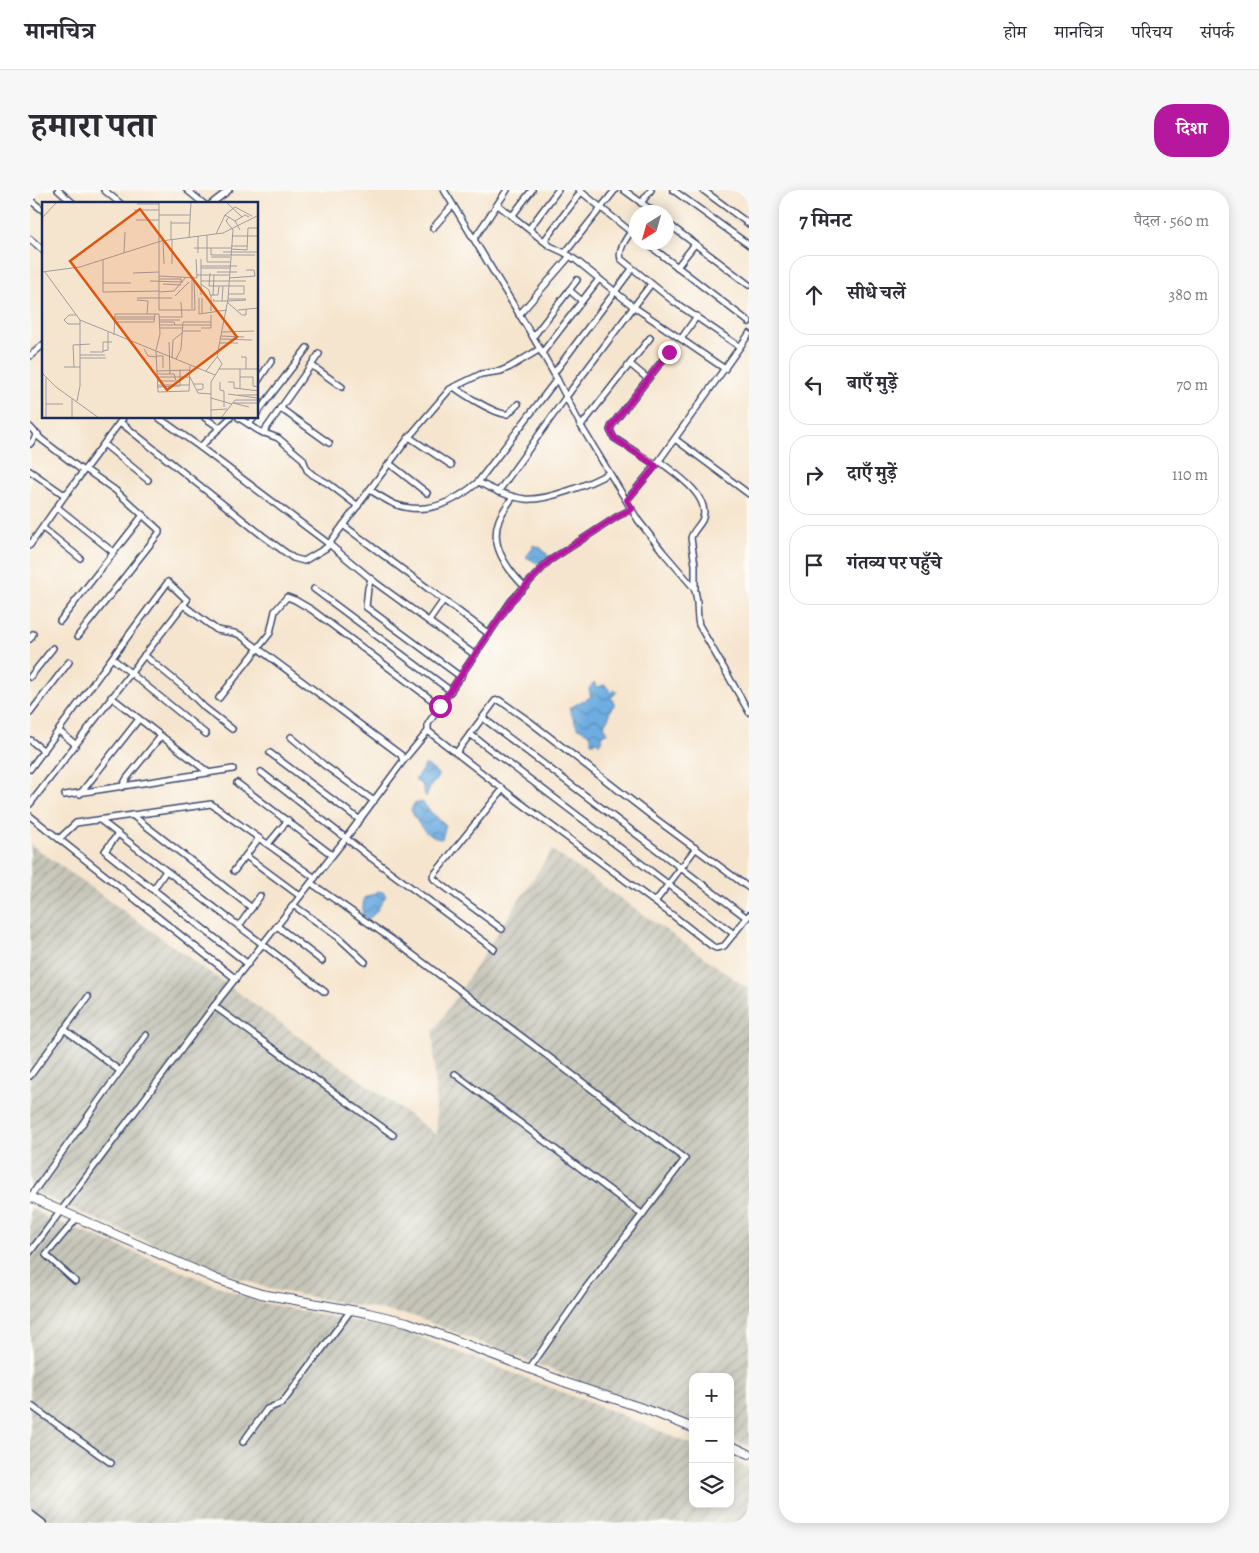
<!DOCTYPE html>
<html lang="hi">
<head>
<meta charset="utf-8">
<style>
  :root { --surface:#fff; --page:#f7f7f7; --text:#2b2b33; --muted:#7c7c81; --line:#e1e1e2; --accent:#b5179e }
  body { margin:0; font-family:Alegreya,"Noto Serif Devanagari",serif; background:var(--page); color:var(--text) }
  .controls { position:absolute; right:15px; bottom:15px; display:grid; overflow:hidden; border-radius:10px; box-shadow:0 2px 12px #0003 }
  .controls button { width:45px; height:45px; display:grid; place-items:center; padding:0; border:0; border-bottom:1px solid var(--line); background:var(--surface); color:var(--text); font:25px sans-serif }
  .compass { position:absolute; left:599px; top:15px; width:45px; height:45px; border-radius:50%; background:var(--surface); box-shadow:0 2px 12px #0003; rotate:217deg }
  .stop { position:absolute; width:15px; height:15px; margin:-11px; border:4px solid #b5179e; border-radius:50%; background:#fff }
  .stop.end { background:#b5179e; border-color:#fff; box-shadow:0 1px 5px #0008 }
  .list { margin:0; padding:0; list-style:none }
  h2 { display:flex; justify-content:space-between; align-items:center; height:65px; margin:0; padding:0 20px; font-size:21px }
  h2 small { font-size:16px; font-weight:400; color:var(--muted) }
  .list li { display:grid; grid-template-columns:32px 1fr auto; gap:15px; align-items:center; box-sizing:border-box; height:80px; margin:0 10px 10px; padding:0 10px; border:1px solid var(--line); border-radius:20px }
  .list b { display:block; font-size:19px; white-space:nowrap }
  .list em { font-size:16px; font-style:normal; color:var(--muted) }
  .icon { flex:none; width:28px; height:28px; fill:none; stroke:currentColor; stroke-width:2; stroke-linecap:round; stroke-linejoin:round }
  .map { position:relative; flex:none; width:719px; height:1333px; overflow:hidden; border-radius:20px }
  header { display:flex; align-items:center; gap:30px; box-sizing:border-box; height:70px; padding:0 25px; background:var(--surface); border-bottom:1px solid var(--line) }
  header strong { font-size:24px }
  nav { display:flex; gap:28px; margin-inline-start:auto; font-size:18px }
  .intro { display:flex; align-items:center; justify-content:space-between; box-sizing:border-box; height:120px; padding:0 30px }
  h1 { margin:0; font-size:35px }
  .button { padding:12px 22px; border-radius:20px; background:var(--accent); color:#fff; font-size:18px; font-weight:700 }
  main { display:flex; gap:30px; padding:0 30px }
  aside { flex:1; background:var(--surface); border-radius:20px; box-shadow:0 2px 12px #0003 }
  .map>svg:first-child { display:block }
  .industrial { fill:url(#industrial-furrows) }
  .water { fill:url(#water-waves); stroke:#446ea0 }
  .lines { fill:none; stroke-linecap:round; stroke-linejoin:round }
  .street-casing { stroke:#3c4a6f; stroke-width:8 }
  .secondary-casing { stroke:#3c4a6f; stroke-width:10 }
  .street { stroke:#fff; stroke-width:5 }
  .secondary { stroke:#fff; stroke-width:8 }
  .route { stroke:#b5179e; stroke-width:6 }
  .inset-road { fill:none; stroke:#9e9ca1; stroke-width:1 }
  .view { fill:#de5710; fill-opacity:0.15; stroke:#de5710; stroke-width:2.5 }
  .inset-edge { fill:none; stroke:#1b2f5e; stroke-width:2.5 }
</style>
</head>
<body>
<header>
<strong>मानचित्र</strong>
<nav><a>होम</a><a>मानचित्र</a><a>परिचय</a><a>संपर्क</a></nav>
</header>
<div class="intro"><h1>हमारा पता</h1><a class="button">दिशा</a></div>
<main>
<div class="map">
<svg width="719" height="1333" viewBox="0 0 719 1333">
  <defs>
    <pattern id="industrial-furrows" width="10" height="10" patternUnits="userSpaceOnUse" patternTransform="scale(1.25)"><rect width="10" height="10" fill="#c6c5b8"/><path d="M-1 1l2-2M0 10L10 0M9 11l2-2" fill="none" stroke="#a0a099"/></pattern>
    <pattern id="water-waves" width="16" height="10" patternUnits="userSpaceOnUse" patternTransform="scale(1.25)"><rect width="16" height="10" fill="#6eade1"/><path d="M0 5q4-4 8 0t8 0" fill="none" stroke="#5a8dba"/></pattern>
  </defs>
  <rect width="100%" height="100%" fill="#fdfcf7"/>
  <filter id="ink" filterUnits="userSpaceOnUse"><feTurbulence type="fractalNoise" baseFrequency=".02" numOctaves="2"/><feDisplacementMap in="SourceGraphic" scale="10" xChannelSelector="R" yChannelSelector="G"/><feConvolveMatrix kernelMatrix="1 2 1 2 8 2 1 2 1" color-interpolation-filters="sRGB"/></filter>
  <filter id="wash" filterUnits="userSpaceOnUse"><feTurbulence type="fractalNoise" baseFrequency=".0096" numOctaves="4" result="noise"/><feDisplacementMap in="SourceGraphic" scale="20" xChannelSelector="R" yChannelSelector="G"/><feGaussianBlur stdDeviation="1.12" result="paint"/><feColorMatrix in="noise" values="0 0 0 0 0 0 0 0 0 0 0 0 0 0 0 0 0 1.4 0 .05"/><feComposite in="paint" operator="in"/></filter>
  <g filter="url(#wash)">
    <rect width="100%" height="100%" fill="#f6e5ce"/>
    <g class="industrial">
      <polygon points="0,654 407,945 403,842 522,660 719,799 719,1256 700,1249 700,1187 663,1187 663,1235 383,1126 239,1099 157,1069 0,1000"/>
      <polygon points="0,1017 14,1026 228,1112 376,1142 592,1225 663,1255 663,1314 700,1314 700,1270 719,1278 719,1333 0,1333"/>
    </g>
    <g class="water">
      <polygon points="503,355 511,358 518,365 516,372 507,373 496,367 503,358"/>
      <polygon points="564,492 567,497 575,495 582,503 584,500 587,502 581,508 585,515 580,520 579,527 574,535 577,543 573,544 571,552 569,554 567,551 564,550 564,553 561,553 561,545 547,537 539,518 561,507 559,499"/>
      <polygon points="396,574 408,584 407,590 402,594 396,607 392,595 385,590"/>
      <path d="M392,612L401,622L416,635L412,649C396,648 388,634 381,620L384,614Z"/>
      <path d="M348,701L353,702L356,706C350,714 346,725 338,729L332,725L334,708Z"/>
    </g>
  </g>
  <g filter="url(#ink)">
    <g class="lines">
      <g class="street-casing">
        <g id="street">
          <polyline points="28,0 44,14"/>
          <polyline points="74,0 91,14"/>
          <polyline points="157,0 174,14"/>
          <path d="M414,0L503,147L527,189L551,236L608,330L633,362L664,398C669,410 666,423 669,435L719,522"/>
          <polyline points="549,0 606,46"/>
          <polyline points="594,0 624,22"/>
          <polyline points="643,0 719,55"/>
          <polyline points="673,0 719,34"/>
          <polyline points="0,10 14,21"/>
          <polyline points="611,13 621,0"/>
          <polyline points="181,14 199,0"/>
          <polyline points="468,15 520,56 535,63 547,71 604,117 695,179"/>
          <polyline points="482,26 502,0"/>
          <polyline points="636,32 719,95"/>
          <path d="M606,34C600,44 587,58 591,69L643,111L710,157"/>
          <polyline points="403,38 423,15"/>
          <polyline points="499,39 528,0"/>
          <polyline points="0,49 14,61"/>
          <polyline points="444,49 477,0"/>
          <polyline points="514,51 551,2"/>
          <polyline points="615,52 719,132"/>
          <polyline points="535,63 585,0"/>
          <polyline points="647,77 665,54"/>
          <polyline points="539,100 552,111"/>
          <polyline points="489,125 540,66"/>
          <polyline points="503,147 547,90"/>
          <polyline points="651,149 667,126"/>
          <polyline points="512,163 569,89"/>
          <polyline points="0,166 14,154"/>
          <polyline points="600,174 618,189"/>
          <polyline points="281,175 312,197"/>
          <polyline points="524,183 602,79"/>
          <polyline points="228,191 242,170"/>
          <path d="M424,197C433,204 468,226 478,224L488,214"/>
          <polyline points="250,218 299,253"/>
          <polyline points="228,222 277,158"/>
          <polyline points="129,228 170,257 299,354 346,393 445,465"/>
          <polyline points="175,228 190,238"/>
          <polyline points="209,228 229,241 248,248 273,269 277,280 283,285 299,294 328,316"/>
          <polyline points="90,232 233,346 263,368 274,371 296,358 379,247 420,199 451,184 471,181 480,177 510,159"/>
          <polyline points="219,234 224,228"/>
          <polyline points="551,236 620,148"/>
          <polyline points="0,237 11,249 53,281"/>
          <polyline points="233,243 289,164"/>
          <polyline points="379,247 421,275"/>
          <polyline points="645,249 719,304"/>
          <polyline points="0,254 8,244"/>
          <polyline points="74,254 118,290"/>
          <polyline points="170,257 200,228"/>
          <path d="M629,271C644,283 680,305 673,328C671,335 663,340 661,348L665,375V398"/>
          <polyline points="360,274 397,303"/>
          <polyline points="626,275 584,248 580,240 582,235 639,162"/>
          <polyline points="55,279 93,228"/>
          <polyline points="0,281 33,304 38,302 55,279 85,300 129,340 129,343 48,446"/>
          <path d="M448,292C463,300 478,307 495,309C517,311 560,294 579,283"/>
          <path d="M340,300C348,305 356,310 364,314C396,326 424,313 448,292L527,189"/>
          <polyline points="468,302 536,207 621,94"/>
          <path d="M483,307C478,314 472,322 469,330C459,355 478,380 494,396"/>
          <polyline points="597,310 626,275 719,144"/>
          <polyline points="27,317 83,362"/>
          <polyline points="602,319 588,326 519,371 481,411 398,534 398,541 488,611 645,727 682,756 686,758 694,756 719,725"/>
          <polyline points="313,335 459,444"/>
          <polyline points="13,338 50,368"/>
          <polyline points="0,355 36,304"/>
          <polyline points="341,389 338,398 336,417 431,487"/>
          <polyline points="284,399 421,501"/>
          <polyline points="30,431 113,325"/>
          <polyline points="399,431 413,411"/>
          <polyline points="0,449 3,444"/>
          <polyline points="114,465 157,500 175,518 202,539"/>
          <polyline points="82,468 176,544"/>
          <polyline points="0,487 23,458"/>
          <polyline points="81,507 179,583"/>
          <polyline points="189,508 240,443 245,421 257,407 265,410 282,420 410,516"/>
          <polyline points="0,523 39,472"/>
          <polyline points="453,528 717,728"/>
          <polyline points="29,541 45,554"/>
          <polyline points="440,544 704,744"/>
          <polyline points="261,547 294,575 344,611"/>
          <polyline points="0,550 14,561"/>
          <polyline points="240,563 330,630"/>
          <polyline points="426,563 465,511 469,510 499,531 623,627 719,698"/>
          <polyline points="373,571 398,541"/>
          <polyline points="0,579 138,392 157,410 0,614"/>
          <polyline points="231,582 340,667 464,759"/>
          <polyline points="207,593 302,665"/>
          <polyline points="92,597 97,588 131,546"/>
          <polyline points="50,604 109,529"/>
          <polyline points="35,605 203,579"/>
          <polyline points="102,625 222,718"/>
          <polyline points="0,626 206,789"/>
          <polyline points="70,630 295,802"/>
          <polyline points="88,644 75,661 77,663 218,774"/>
          <polyline points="29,649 46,633 181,614 285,688"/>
          <polyline points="238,654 258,630"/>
          <polyline points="216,666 270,706"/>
          <polyline points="204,681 229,648"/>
          <polyline points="281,693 367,753 655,969 555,1099 499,1179"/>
          <polyline points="123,700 136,681"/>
          <polyline points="625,712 666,658"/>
          <polyline points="263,715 308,747 335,772"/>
          <polyline points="209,736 230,706"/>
          <polyline points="247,736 292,771"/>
          <polyline points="472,739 404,689 403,686 473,599"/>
          <polyline points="184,816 363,945"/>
          <polyline points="34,839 90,881"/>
          <polyline points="425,884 613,1025"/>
          <polyline points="0,886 58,807"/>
          <polyline points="0,1007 116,845"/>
          <polyline points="0,1062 184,816 316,648 373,571 371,565 210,445 204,443 187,440 153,415"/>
          <polyline points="45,1091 16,1065 47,1028"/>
          <polyline points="0,1215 81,1273"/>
          <polyline points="213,1252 237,1219 252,1213 256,1208 321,1120"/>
          <polyline points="0,1323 13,1333"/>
        </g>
      </g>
      <g class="secondary-casing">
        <g id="secondary">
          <polyline points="0,1007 186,1089 231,1104 338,1123 377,1132 537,1193 618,1220 663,1238"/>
          <polyline points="700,1255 719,1264"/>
        </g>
      </g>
      <use href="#street" class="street"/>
      <use href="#secondary" class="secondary"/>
    </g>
  </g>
  <g class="lines" filter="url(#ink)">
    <polyline class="route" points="410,516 481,411 519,371 588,326 602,319 597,310 626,276 584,248 580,240 582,235 639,162"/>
  </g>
  <g transform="translate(12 12)">
    <rect width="216" height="216" fill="#f6e5ce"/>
    <path class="inset-road" d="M117,0V108H153L152,77M184,0L200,15M95,2H117M92,8H117M117,13H148M183,13L193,19L198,28M0,16L15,0M94,18H117M129,19V37M193,19L203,13L207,15M129,21H148M174,32L183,13L193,5L210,14M165,33V60H188M190,34H217M147,36L149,0M130,37V62M121,38L122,62M189,44H205M152,46H189M169,46V53H213M189,47L205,48L206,26H217M181,50H217M82,51L83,30M156,51V34M169,55H188M61,58V90L117,89M159,64H195M159,66H188M0,70L38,65L119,39L181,31L217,13M3,70L38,118V184L35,199M175,70H195M91,71L117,70M168,71L167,84H203M155,73H187M117,74L155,76L154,57M187,76L213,74L212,68H204M117,77H139V80M108,79L141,80M159,79H204M61,81H89M121,82L139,83M159,82L167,88L168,93H176L177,84M117,90L132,89L144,75M186,92H202V85M159,93V57M171,93L172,73M133,94L147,80M95,96H130M157,96V112L185,108M172,97L171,99H186M186,97H204M95,98L106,99L105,112M180,99L181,84M186,99L204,98M186,101L200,113H204V108M150,107V77M196,108L217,106M169,109V93M160,112V96M34,113H27L22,118L26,122H38M72,115H112M117,115H140L139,100M72,117H112M38,118L173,173M117,118H138M72,120H112L113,112M118,120H132L133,123M118,123H169M118,126H140M159,126H169V113M140,129H159M180,130L212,129M72,133L73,112H117L118,132L114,148M179,134L202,135M179,137L210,138M127,140L128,172M178,141H196M102,147L106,154L114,155M61,149L66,148V130M114,149L116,190L147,189L148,164M48,150H61V140H70M38,153H63M114,154H121V166M199,155H204V167M38,156H64M130,156L131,138L140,131M134,157L139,147L141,120H169M22,165H38M32,165L31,143L48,142M177,167H217M198,167V186M114,169L148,168M164,169L175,155M0,171L14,185L57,216M115,172H132L134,179M115,175H148L156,191L169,192M198,175H211V184L217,185M115,179H133M178,180V188L182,189V205M186,180H192V186L217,189M152,182H161V187L155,188M115,183H148M115,185L138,184V168M186,192L215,196M196,193H217M169,196L190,202M191,201H217M191,201L207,205M4,202H21M169,208L185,207M4,216V176M30,216V197M169,216V180L180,162L175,154L186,97L191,28L184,19L187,15M179,216L193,198H217"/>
    <path class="view" d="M98,7L195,135L125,188L28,59Z"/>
    <rect width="216" height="216" class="inset-edge"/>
  </g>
</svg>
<div class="controls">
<button>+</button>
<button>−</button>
<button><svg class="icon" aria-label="layers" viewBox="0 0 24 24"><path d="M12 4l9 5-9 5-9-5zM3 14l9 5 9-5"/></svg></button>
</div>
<svg class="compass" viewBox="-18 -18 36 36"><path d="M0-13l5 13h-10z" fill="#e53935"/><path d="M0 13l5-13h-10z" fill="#7c7c81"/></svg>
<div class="stop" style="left:410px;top:516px"></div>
<div class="stop end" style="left:639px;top:162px"></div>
</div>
<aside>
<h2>7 मिनट<small>पैदल · 560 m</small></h2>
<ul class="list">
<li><svg class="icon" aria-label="ahead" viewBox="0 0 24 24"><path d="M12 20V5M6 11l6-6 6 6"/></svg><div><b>सीधे चलें</b></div><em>380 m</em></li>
<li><svg class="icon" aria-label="left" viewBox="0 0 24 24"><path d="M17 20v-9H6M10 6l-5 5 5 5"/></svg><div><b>बाएँ मुड़ें</b></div><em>70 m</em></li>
<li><svg class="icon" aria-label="right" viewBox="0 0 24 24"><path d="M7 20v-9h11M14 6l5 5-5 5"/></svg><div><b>दाएँ मुड़ें</b></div><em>110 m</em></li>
<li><svg class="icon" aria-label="arrive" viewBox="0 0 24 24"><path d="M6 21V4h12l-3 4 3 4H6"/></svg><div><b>गंतव्य पर पहुँचे</b></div></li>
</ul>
</aside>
</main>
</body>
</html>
